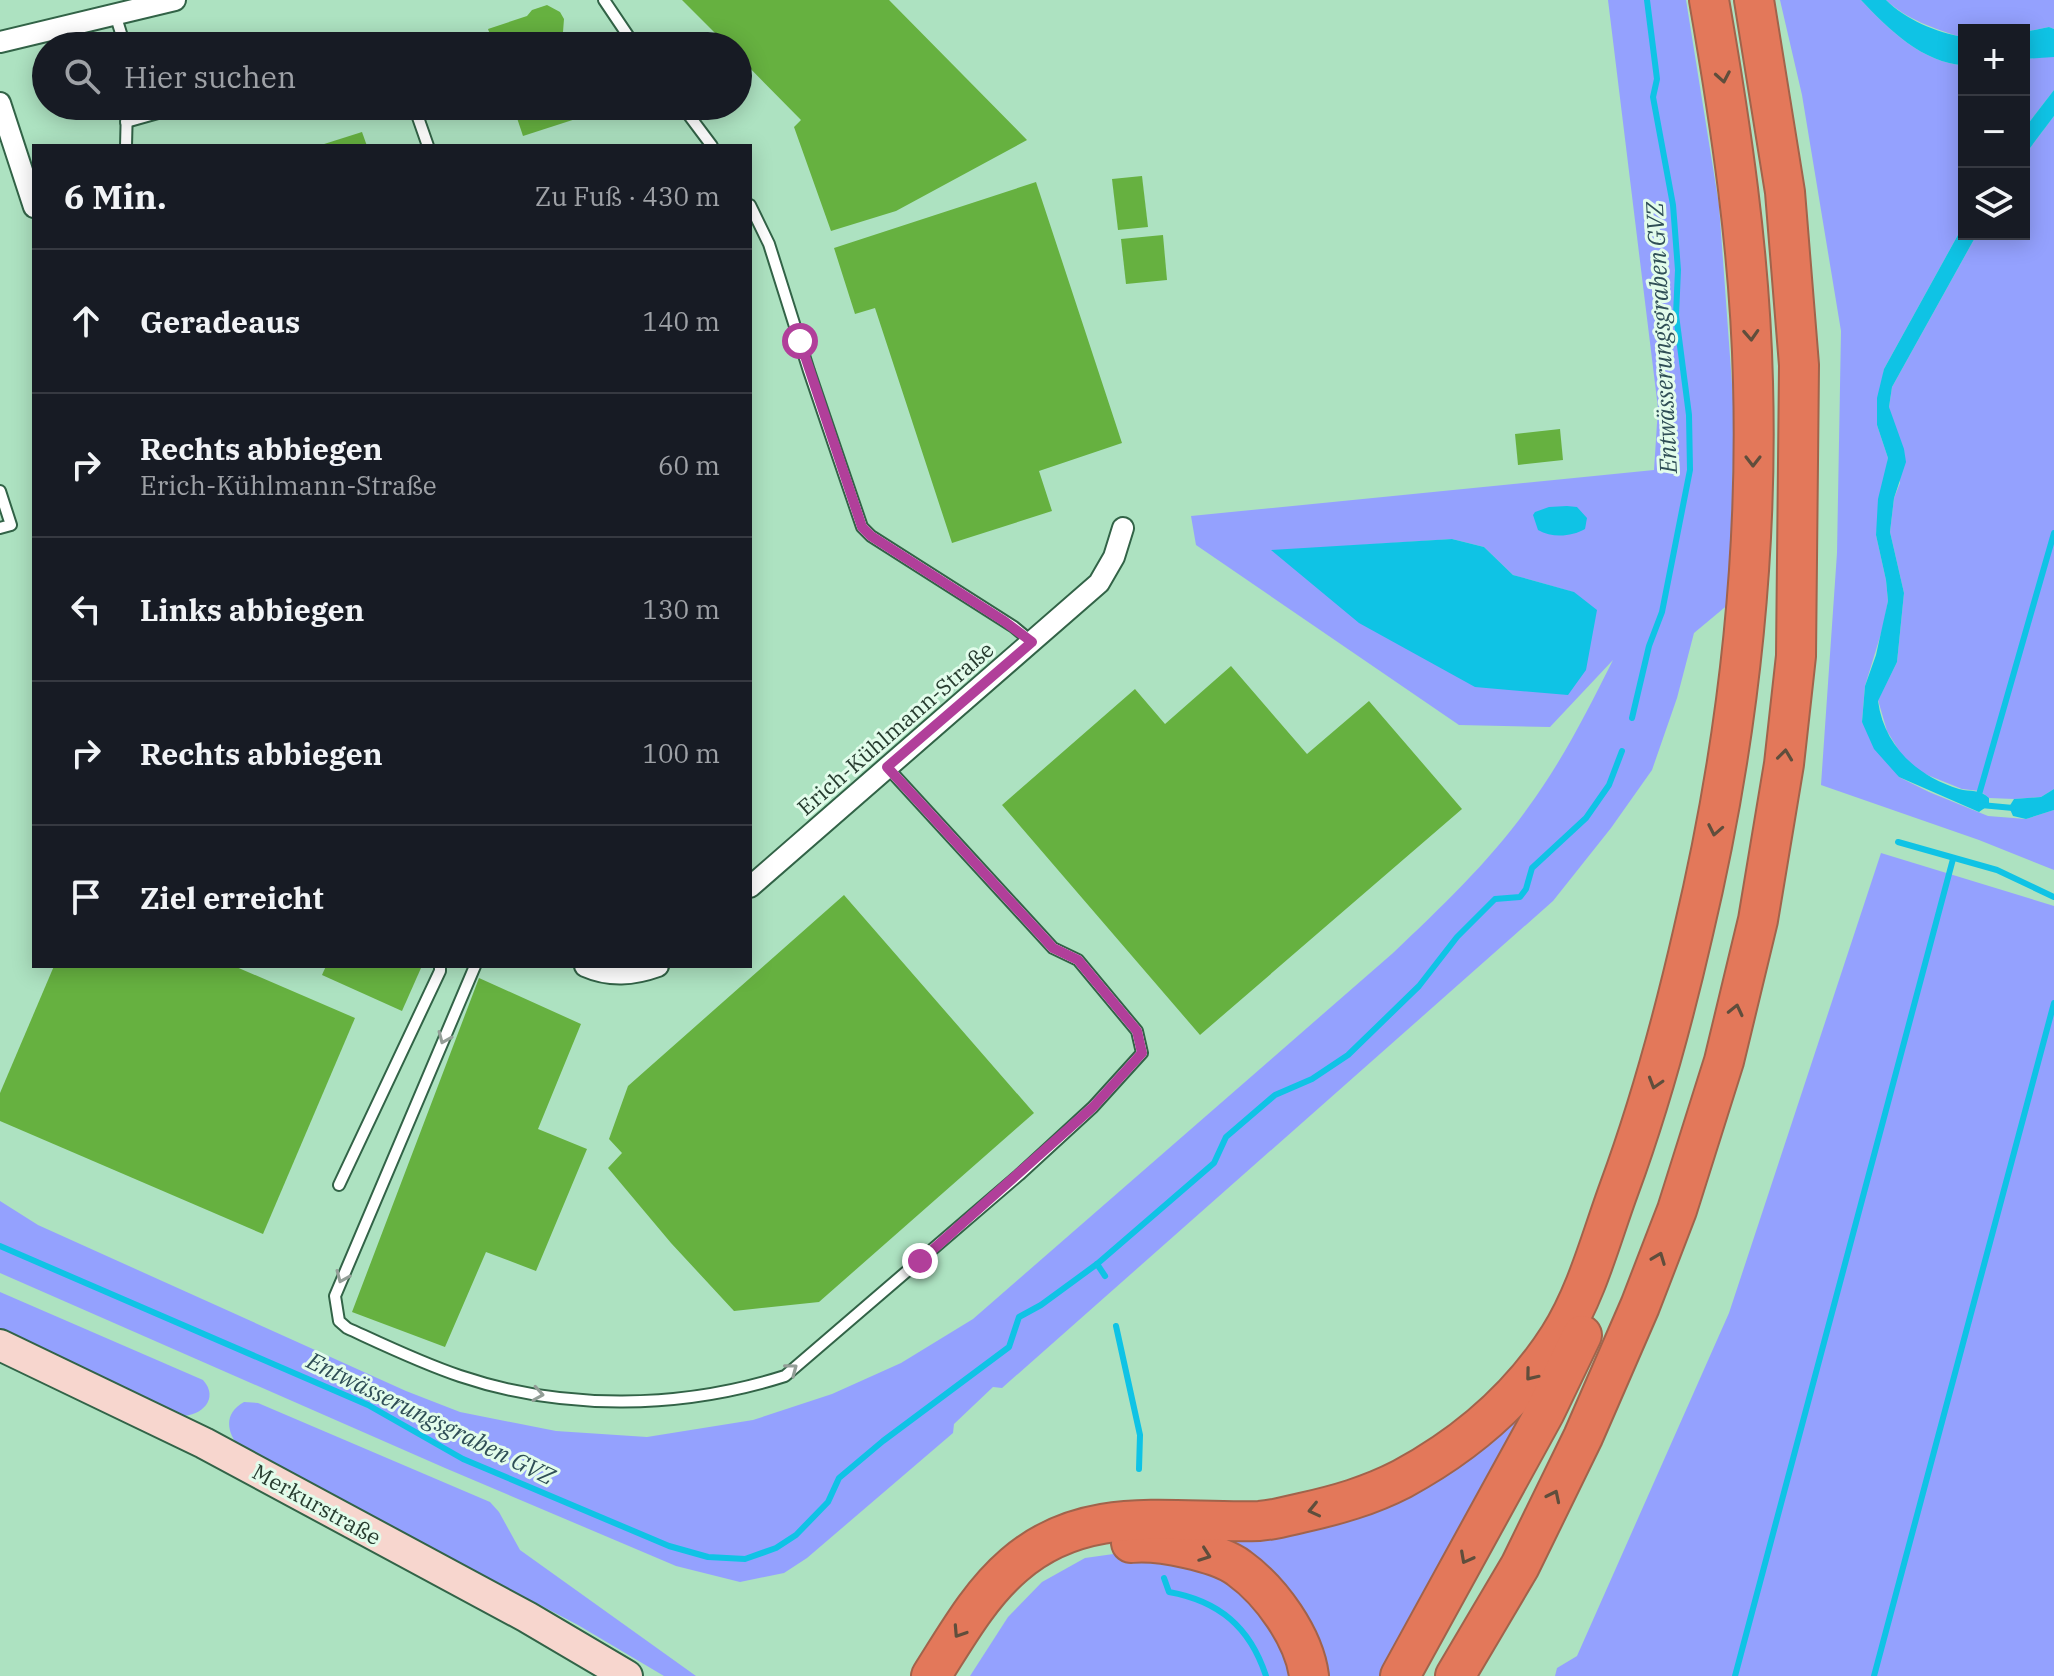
<!DOCTYPE html>
<html lang="de">
<head>
<meta charset="utf-8">
<style>
  :root { --surface:#171b24; --page:#20242c; --text:#f1f3f6; --muted:#9ea1a6; --line:#363941 }
  body { margin:0; font-family:"IBM Plex Serif",serif; background:var(--page); color:var(--text) }
  .controls { position:absolute; right:24px; top:24px; display:grid; overflow:hidden; border-radius:0px; box-shadow:0 4px 20px #0003 }
  .controls button { width:72px; height:72px; display:grid; place-items:center; padding:0; border:0; border-bottom:2px solid var(--line); background:var(--surface); color:var(--text); font:40px sans-serif }
  .stop { position:absolute; width:24px; height:24px; margin:-18px; border:6px solid #b13f9a; border-radius:50%; background:#fff }
  .stop.end { background:#b13f9a; border-color:#fff; box-shadow:0 2px 8px #0008 }
  .list { margin:0; padding:0; list-style:none }
  h2 { display:flex; justify-content:space-between; align-items:center; height:104px; margin:0; padding:0 32px; font-size:34px }
  h2 small { font-size:26px; font-weight:400; color:var(--muted) }
  .list li { display:grid; grid-template-columns:52px 1fr auto; gap:24px; align-items:center; box-sizing:border-box; height:144px; padding:0 32px; border-top:2px solid var(--line) }
  .list b { display:block; font-size:30px; white-space:nowrap }
  .list p { margin:0; font-size:26px; white-space:nowrap; color:var(--muted) }
  .list em { font-size:26px; font-style:normal; color:var(--muted) }
  .icon { flex:none; width:44px; height:44px; fill:none; stroke:currentColor; stroke-width:2; stroke-linecap:round; stroke-linejoin:round }
  .map { position:relative; flex:none; width:2054px; height:1676px; overflow:hidden }
  .search { position:absolute; background:var(--surface); box-shadow:0 4px 20px #0003; left:32px; top:32px; width:720px; height:88px; display:flex; align-items:center; gap:20px; box-sizing:border-box; padding:0 28px; border-radius:44px; color:var(--muted); font-size:30px }
  .panel { position:absolute; background:var(--surface); box-shadow:0 4px 20px #0003; left:32px; top:144px; width:720px; height:824px; border-radius:0px }
  .map>svg:first-child { display:block }
  .green { fill:#94a1fe; fill-rule:evenodd }
  .water { fill:#0fc3e5 }
  .lines { fill:none; stroke-linecap:round; stroke-linejoin:round }
  .stream { stroke:#0fc3e5; stroke-width:6 }
  .building { fill:#66b140 }
  .lane-casing { stroke:#326347; stroke-width:14 }
  .street-casing { stroke:#326347; stroke-width:24 }
  .secondary-casing { stroke:#326347; stroke-width:34 }
  .highway-casing { stroke:#a1634b; stroke-width:42 }
  .lane { stroke:#fff; stroke-width:10 }
  .street { stroke:#fff; stroke-width:20 }
  .secondary { stroke:#f7d6ce; stroke-width:30 }
  .highway { stroke:#e3785a; stroke-width:38 }
  .oneway { stroke:#5f4e3c }
  .oneway2 { stroke:#939e97 }
  .route { stroke:#b13f9a; stroke-width:10 }
  .labels { text-anchor:middle; dominant-baseline:central; stroke-width:6; stroke-linejoin:round; paint-order:stroke }
  .street-label { font-size:22px; fill:#273c2f; stroke:#e2fceb }
  .water-label { font-size:24px; font-style:italic; fill:#2f4e56; stroke:#e2fceb }
</style>
</head>
<body>
<div class="map">
<svg width="2054" height="1676" viewBox="0 0 2054 1676">
  <rect width="100%" height="100%" fill="#ade2c1"/>
  <g class="green">
    <path d="M1608,0H1686L1719,205L1734,412L1730,603L1694,633L1677,698L1652,770L1611,828L1553,901L1002,1388L993,1387L954,1424L953,1433L807,1558L784,1573L740,1582L676,1566L445,1468L0,1273V1201L38,1225L406,1391L460,1412L556,1431L647,1437L753,1420L832,1394L901,1363L973,1319L1393,953C1440,908 1489,862 1527,809C1561,763 1587,712 1613,660L1550,727L1459,725L1196,545L1191,516L1654,470L1658,408ZM1452,539L1484,547L1513,575L1573,592L1272,551Z"/>
    <path d="M1780,0H1861C1887,28 1924,64 1964,65V224L1884,369L1877,425L1888,458L1876,535L1886,580L1888,601L1883,627L1865,686L1862,722L1899,777L1929,792L1988,816L2026,819L2054,810V870L1979,840L1821,785L1837,553L1841,331L1802,95Z"/>
    <path d="M1886,0H2054V29L2049,27L2024,32L1964,30V37H1961C1935,29 1906,19 1886,0Z"/>
    <polygon points="2043,57 2054,57 2054,90 2024,129 2024,59"/>
    <polygon points="2054,116 2054,789 2041,797 2014,799 1989,798 1980,791 1962,789 1920,772 1901,754 1887,731 1878,700 1897,662 1904,593 1890,532 1894,498 1900,483 1889,407 1892,387 1977,234 2024,234 2024,156"/>
    <polygon points="1881,853 2054,906 2054,1676 1555,1676 1557,1668 1577,1656 1729,1313"/>
    <path d="M0,1292L203,1380C220,1399 201,1417 179,1416L0,1328Z"/>
    <polygon points="1542,1382 1382,1676 1321,1676 1308,1637 1159,1532 1286,1528"/>
    <path d="M244,1402L258,1403L490,1502L499,1512L520,1550L696,1676H664L578,1625L239,1447C226,1431 224,1413 244,1402Z"/>
    <polygon points="1142,1550 1245,1586 1302,1676 970,1676 1008,1617 1042,1582 1085,1558"/>
  </g>
  <g class="water">
    <path d="M1861,0H1886C1905,19 1937,33 1964,37V65C1924,64 1887,28 1861,0Z"/>
    <polygon points="2049,27 2054,29 2054,57 2024,59 2024,32"/>
    <polygon points="2054,90 2054,116 2024,156 2024,129"/>
    <path d="M1964,224V234H1977L1892,387L1889,407L1904,449L1906,462L1894,498L1890,532L1904,593L1897,662L1878,701C1884,746 1917,776 1959,789C1970,792 1980,789 1989,798V805L1979,812L1899,777L1874,749L1862,722L1865,686L1876,655L1888,601L1886,580L1876,535L1878,499L1888,458L1877,425V398L1884,369Z"/>
    <path d="M1567,506L1577,507L1587,518L1585,529C1571,537 1552,538 1538,530L1533,515L1535,512L1549,507Z"/>
    <polygon points="1452,539 1484,547 1513,575 1574,592 1597,610 1586,670 1568,695 1475,687 1359,623 1271,550"/>
    <polygon points="2054,789 2054,810 2026,819 2013,816 2009,807 2014,799 2041,797"/>
  </g>
  <g class="lines">
    <g class="stream">
      <polyline points="1632,718 1649,646 1662,612 1690,470 1689,415 1676,315 1678,270 1673,205 1653,97 1657,79 1647,0"/>
      <polyline points="1978,798 2054,533"/>
      <polyline points="1981,805 2013,808"/>
      <polyline points="1898,842 1997,870 2054,897"/>
      <polyline points="0,1246 368,1405 463,1459 669,1546 708,1557 745,1559 776,1548 796,1535 828,1502 839,1478 883,1441 1009,1347 1019,1317 1041,1305 1097,1264 1214,1163 1226,1137 1275,1095 1312,1079 1348,1055 1419,986 1457,937 1495,899 1520,897 1526,889 1532,868 1586,818 1609,785 1622,751"/>
      <polyline points="1097,1264 1105,1276"/>
      <polyline points="1116,1326 1140,1435 1139,1469"/>
      <path d="M1164,1578L1169,1592C1219,1601 1250,1627 1266,1676"/>
      <polyline points="1735,1676 1953,859"/>
      <polyline points="1874,1676 2054,1003"/>
    </g>
  </g>
  <g class="building">
    <polygon points="682,0 889,0 1027,140 896,211 831,231 794,127 801,120 738,56 738,46 728,46"/>
    <polygon points="547,5 560,12 564,19 563,32 579,46 494,46 488,29 527,16 532,10"/>
    <polygon points="513,106 585,106 588,115 523,136"/>
    <polygon points="362,132 367,146 321,146 321,145"/>
    <polygon points="1142,176 1148,227 1118,230 1112,179"/>
    <polygon points="1036,182 1122,443 1039,471 1052,511 952,543 875,308 855,314 834,248"/>
    <polygon points="1163,235 1167,280 1126,284 1121,239"/>
    <polygon points="1560,429 1563,460 1518,465 1515,434"/>
    <polygon points="1231,666 1307,754 1369,701 1462,809 1200,1035 1002,805 1135,689 1165,724"/>
    <polygon points="844,895 1034,1113 819,1302 734,1311 671,1243 608,1168 622,1153 609,1139 628,1086"/>
    <polygon points="54,966 234,966 355,1018 263,1234 0,1121 0,1093"/>
    <polygon points="326,966 416,966 421,968 402,1011 322,975"/>
    <polygon points="479,978 581,1024 538,1129 587,1149 536,1271 486,1252 445,1347 352,1312"/>
  </g>
  <g class="lines">
    <g class="lane-casing">
      <g id="lane">
        <polyline points="604,0 635,46"/>
        <polyline points="115,14 125,46"/>
        <polyline points="414,106 428,146"/>
        <polyline points="682,106 712,146"/>
        <polyline points="126,122 183,106"/>
        <polyline points="126,146 127,106"/>
        <polyline points="750,205 769,244 809,371 862,527 871,536 1014,627 1032,642"/>
        <polyline points="0,491 11,525 0,528"/>
        <path d="M475,966L335,1296L339,1321L347,1328C384,1345 421,1363 460,1376C564,1411 681,1409 785,1376L1019,1175L1093,1107L1142,1053L1137,1031L1078,960L1053,948L887,767"/>
        <polyline points="339,1185 440,971 440,966"/>
      </g>
    </g>
    <g class="street-casing">
      <g id="street">
        <polyline points="0,42 175,0"/>
        <polyline points="0,103 34,207"/>
        <polyline points="750,887 1099,583 1114,557 1123,528"/>
        <path d="M585,966C610,977 633,975 658,966"/>
      </g>
    </g>
    <g class="secondary-casing">
      <polyline id="secondary" points="0,1345 204,1443 527,1617 627,1676"/>
    </g>
    <g class="highway-casing">
      <g id="highway">
        <path d="M1131,1543C1158,1540 1218,1552 1239,1568C1271,1591 1304,1637 1309,1676"/>
        <path d="M931,1676C956,1637 979,1595 1014,1565C1086,1502 1173,1524 1259,1521C1274,1520 1288,1516 1301,1513C1337,1505 1369,1496 1402,1479C1465,1445 1520,1398 1559,1337C1587,1293 1601,1238 1619,1189C1650,1105 1673,1020 1693,933C1736,752 1758,568 1753,382C1750,253 1731,126 1709,0"/>
        <polyline points="1400,1676 1545,1412 1582,1335"/>
        <polyline points="1455,1676 1520,1566 1583,1437 1640,1306 1677,1210 1724,1061 1758,920 1784,764 1796,656 1799,365 1785,192 1754,0"/>
      </g>
    </g>
    <use href="#lane" class="lane"/>
    <use href="#street" class="street"/>
    <use href="#secondary" class="secondary"/>
    <use href="#highway" class="highway"/>
  </g>
  <defs><path id="oneway-chevron" d="M-2-3.5L2.5 0L-2 3.5" fill="none" stroke-width="1.6" stroke-linecap="round" stroke-linejoin="round" transform="scale(2)"/></defs>
  <g class="oneway">
    <use href="#oneway-chevron" transform="translate(1723 77) rotate(80)"/>
    <use href="#oneway-chevron" transform="translate(1751 335) rotate(87)"/>
    <use href="#oneway-chevron" transform="translate(1753 461) rotate(90)"/>
    <use href="#oneway-chevron" transform="translate(1785 755) rotate(-83)"/>
    <use href="#oneway-chevron" transform="translate(1715 830) rotate(101)"/>
    <use href="#oneway-chevron" transform="translate(1736 1010) rotate(-77)"/>
    <use href="#oneway-chevron" transform="translate(1655 1083) rotate(107)"/>
    <use href="#oneway-chevron" transform="translate(1659 1258) rotate(-69)"/>
    <use href="#oneway-chevron" transform="translate(1531 1375) rotate(129)"/>
    <use href="#oneway-chevron" transform="translate(1554 1496) rotate(-64)"/>
    <use href="#oneway-chevron" transform="translate(1314 1510) rotate(167)"/>
    <use href="#oneway-chevron" transform="translate(1205 1555) rotate(20)"/>
    <use href="#oneway-chevron" transform="translate(1466 1558) rotate(118)"/>
    <use href="#oneway-chevron" transform="translate(959 1632) rotate(123)"/>
  </g>
  <g class="oneway2">
    <use href="#oneway-chevron" transform="translate(444 1038) rotate(113)"/>
    <use href="#oneway-chevron" transform="translate(342 1277) rotate(113)"/>
    <use href="#oneway-chevron" transform="translate(792 1369) rotate(-37)"/>
    <use href="#oneway-chevron" transform="translate(538 1394) rotate(9)"/>
  </g>
  <g class="lines">
    <polyline class="route" points="800,341 862,527 871,536 1004,621 1032,642 887,767 1053,948 1078,960 1137,1031 1142,1053 1093,1107 920,1261"/>
  </g>
  <g class="labels">
    <g class="street-label">
      <text transform="translate(895 728) rotate(-41)">Erich-Kühlmann-Straße</text>
      <text transform="translate(317 1504) rotate(29)">Merkurstraße</text>
    </g>
    <g class="water-label">
      <text transform="translate(1661 338) rotate(-93)">Entwässerungsgraben GVZ</text>
      <text transform="translate(431 1418) rotate(26)">Entwässerungsgraben GVZ</text>
    </g>
  </g>
</svg>
<div class="controls">
<button>+</button>
<button>−</button>
<button><svg class="icon" aria-label="layers" viewBox="0 0 24 24"><path d="M12 4l9 5-9 5-9-5zM3 14l9 5 9-5"/></svg></button>
</div>
<div class="stop" style="left:800px;top:341px"></div>
<div class="stop end" style="left:920px;top:1261px"></div>
<div class="search"><svg class="icon" aria-label="search" viewBox="0 0 24 24"><circle cx="10" cy="10" r="6"/><path d="M15 15l6 6"/></svg>Hier suchen</div>
<section class="panel">
<h2>6 Min.<small>Zu Fuß · 430 m</small></h2>
<ul class="list">
<li><svg class="icon" aria-label="ahead" viewBox="0 0 24 24"><path d="M12 20V5M6 11l6-6 6 6"/></svg><div><b>Geradeaus</b></div><em>140 m</em></li>
<li><svg class="icon" aria-label="right" viewBox="0 0 24 24"><path d="M7 20v-9h11M14 6l5 5-5 5"/></svg><div><b>Rechts abbiegen</b><p>Erich-Kühlmann-Straße</p></div><em>60 m</em></li>
<li><svg class="icon" aria-label="left" viewBox="0 0 24 24"><path d="M17 20v-9H6M10 6l-5 5 5 5"/></svg><div><b>Links abbiegen</b></div><em>130 m</em></li>
<li><svg class="icon" aria-label="right" viewBox="0 0 24 24"><path d="M7 20v-9h11M14 6l5 5-5 5"/></svg><div><b>Rechts abbiegen</b></div><em>100 m</em></li>
<li><svg class="icon" aria-label="arrive" viewBox="0 0 24 24"><path d="M6 21V4h12l-3 4 3 4H6"/></svg><div><b>Ziel erreicht</b></div></li>
</ul>
</section>
</div>
</body>
</html>
